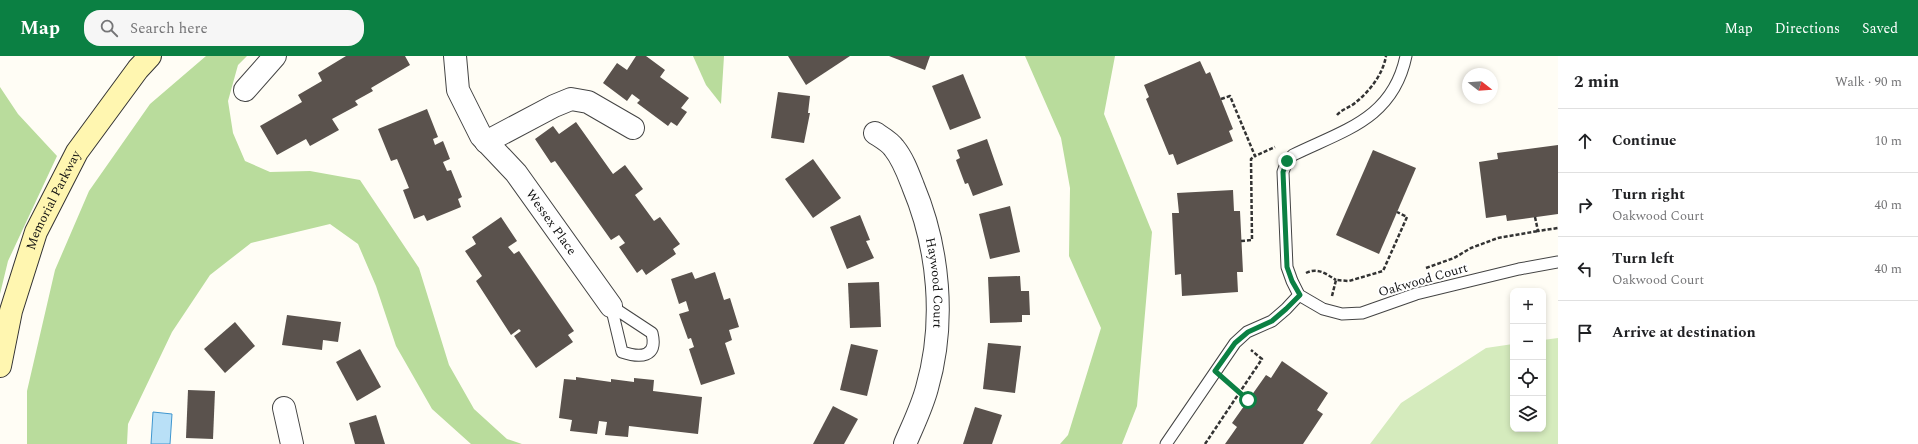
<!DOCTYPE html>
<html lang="en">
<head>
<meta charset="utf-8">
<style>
  :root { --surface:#fff; --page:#f6f6f6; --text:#202124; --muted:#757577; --line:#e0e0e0; --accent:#0b8043 }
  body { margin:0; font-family:Spectral,serif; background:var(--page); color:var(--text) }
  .controls { position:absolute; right:12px; bottom:12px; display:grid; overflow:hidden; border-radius:8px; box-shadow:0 2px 6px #0003 }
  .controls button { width:36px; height:36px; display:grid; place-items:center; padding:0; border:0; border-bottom:1px solid var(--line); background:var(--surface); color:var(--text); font:20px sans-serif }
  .compass { position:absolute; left:1462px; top:12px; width:36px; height:36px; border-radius:50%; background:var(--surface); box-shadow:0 2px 6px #0003; rotate:107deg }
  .stop { position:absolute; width:12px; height:12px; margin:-9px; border:3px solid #0b8043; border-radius:50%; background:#fff }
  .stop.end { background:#0b8043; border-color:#fff; box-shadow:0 1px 4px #0008 }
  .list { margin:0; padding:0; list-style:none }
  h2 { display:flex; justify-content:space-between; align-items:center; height:52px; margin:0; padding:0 16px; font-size:17px }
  h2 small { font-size:13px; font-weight:400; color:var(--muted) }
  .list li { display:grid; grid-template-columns:26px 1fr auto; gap:12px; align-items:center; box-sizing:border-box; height:64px; padding:0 16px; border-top:1px solid var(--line) }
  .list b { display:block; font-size:15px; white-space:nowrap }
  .list p { margin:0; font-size:13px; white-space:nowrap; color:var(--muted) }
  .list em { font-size:13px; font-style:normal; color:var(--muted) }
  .icon { flex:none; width:22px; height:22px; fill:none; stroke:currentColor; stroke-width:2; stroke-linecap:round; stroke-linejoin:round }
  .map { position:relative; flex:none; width:1558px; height:388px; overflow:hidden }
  header { display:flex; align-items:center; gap:24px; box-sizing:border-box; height:56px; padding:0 20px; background:var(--accent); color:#fff }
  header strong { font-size:19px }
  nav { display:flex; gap:22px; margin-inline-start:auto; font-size:14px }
  .search { width:280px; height:36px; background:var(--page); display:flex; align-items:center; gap:10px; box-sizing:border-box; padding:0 14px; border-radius:16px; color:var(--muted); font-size:15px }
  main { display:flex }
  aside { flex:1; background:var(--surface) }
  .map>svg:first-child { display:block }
  .green { fill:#d5ebbd }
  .forest { fill:#b9dc9c }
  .water { fill:#b9e0f7; stroke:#3f96cf }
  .building { fill:#5a524d }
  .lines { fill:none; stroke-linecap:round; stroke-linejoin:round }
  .lane-casing { stroke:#444; stroke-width:13 }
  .street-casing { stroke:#444; stroke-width:24 }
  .secondary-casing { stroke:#333; stroke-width:24 }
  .path { stroke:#333; stroke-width:2.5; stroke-dasharray:4 2; stroke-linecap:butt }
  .lane { stroke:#fff; stroke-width:11 }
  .street { stroke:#fff; stroke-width:22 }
  .secondary { stroke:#fff6b0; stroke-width:22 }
  .route { stroke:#0b8043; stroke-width:5 }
  .labels { text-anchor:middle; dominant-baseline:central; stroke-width:4; stroke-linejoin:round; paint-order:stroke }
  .street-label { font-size:13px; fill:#111; stroke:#fff }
</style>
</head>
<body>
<header>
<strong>Map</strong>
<div class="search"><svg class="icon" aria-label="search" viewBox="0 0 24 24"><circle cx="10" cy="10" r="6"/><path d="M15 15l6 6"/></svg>Search here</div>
<nav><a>Map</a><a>Directions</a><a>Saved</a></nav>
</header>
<main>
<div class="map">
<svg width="1558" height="388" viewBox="0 0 1558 388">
  <rect width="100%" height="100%" fill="#fffdf5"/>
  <polygon class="green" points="1558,282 1558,388 1370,388 1401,347 1486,292 1513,288 1513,373 1543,373 1543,284"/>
  <g class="forest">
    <polygon points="206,0 247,0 238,9 228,45 233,77 245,105 270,116 310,115 360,124 419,212 449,309 474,353 507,383 522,388 471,388 432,353 396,290 376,230 358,188 330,168 251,187 210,219 172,276 128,368 127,388 27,388 27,335 55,214 89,135 150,48"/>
    <polygon points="693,0 724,0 721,48 706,29"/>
    <polygon points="1025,0 1115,0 1104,58 1152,176 1137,350 1122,388 1060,388 1068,379 1101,272 1069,200 1070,132 1061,82"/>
    <polygon points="0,31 18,58 57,100 8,205 0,238"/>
  </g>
  <polygon class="water" points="153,356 172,358 170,388 151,388"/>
  <g class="building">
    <polygon points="346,0 405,0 410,9 371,32 373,35 355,45 358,49 332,63 339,74 310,90 306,83 277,99 260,70 302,46 298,39 322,25 318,17"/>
    <polygon points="636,0 646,0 665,14 660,21 689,42 681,52 687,56 677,70 671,66 668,70 637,47 640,44 632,38 627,45 603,27 617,7 627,14"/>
    <polygon points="788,0 850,0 806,29"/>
    <polygon points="889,0 930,0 925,14"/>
    <polygon points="1200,5 1206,18 1210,16 1221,43 1233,73 1229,75 1233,85 1177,109 1173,98 1169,99 1146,43 1149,41 1144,29"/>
    <polygon points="963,18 981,62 950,74 932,30"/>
    <polygon points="778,36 810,40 808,57 810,57 804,87 771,82"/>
    <polygon points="427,53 438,81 433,83 435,89 443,85 450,103 443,106 447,115 451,114 462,141 458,143 461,151 427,165 424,159 414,163 403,134 409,132 397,103 391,105 378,73"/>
    <polygon points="576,66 613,118 625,109 643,133 635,139 654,165 660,161 680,188 673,193 676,198 646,219 642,213 637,217 619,191 625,187 619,179 611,184 555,105 551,107 535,83 553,70 559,78"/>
    <polygon points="987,83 1003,129 973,140 968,127 965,128 956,104 960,102 957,94"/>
    <polygon points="1558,89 1558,158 1507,165 1506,159 1486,162 1479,106 1498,103 1497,97"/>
    <polygon points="1373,94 1416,112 1379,198 1336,179"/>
    <polygon points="813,103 841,142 813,162 785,123"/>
    <polygon points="1233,134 1234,155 1240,155 1243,216 1237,216 1238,236 1182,240 1181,218 1175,219 1172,157 1179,157 1177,137"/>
    <polygon points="1010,150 1020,196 990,203 979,158"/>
    <polygon points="860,159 870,184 866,185 874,202 847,213 830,171"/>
    <polygon points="501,161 517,185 508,191 514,198 519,195 574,275 568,279 573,286 536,312 514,280 521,275 519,273 511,279 476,225 482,220 465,195 476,188 472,181"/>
    <polygon points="692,216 695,223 715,216 724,244 730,242 739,271 729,274 732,284 725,287 735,318 701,329 689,293 694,291 691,282 688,283 679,258 689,255 686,245 679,248 671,223"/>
    <polygon points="1020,220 1021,235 1029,235 1030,259 1022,259 1022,266 990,267 988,221"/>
    <polygon points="879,226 881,271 850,272 848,227"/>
    <polygon points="287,259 341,266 338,286 323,284 322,294 282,289"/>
    <polygon points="235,266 255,290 225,317 204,293"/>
    <polygon points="988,287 1021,290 1015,337 983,333"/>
    <polygon points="851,288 878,294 867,340 840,334"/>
    <polygon points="360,293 381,331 357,345 336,306"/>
    <polygon points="1282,305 1328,337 1317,354 1323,358 1303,388 1225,388 1237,371 1232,367 1266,319 1271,322"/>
    <polygon points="576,321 611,326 611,323 634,326 634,322 654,324 653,335 702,341 698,378 629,370 628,381 605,379 607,366 599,365 597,378 570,375 572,364 559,362 564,323 576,324"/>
    <polygon points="188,334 215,335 213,383 186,382"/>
    <polygon points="833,350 858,363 844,388 813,388"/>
    <polygon points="975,351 1002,359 992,388 963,388"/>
    <polygon points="376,359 385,388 355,388 349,367"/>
  </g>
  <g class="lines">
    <g class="lane-casing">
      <g id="lane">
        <path d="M1406,0C1393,63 1344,74 1293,99L1287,105L1283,116L1287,211L1292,225L1299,239L1323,253L1342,258L1362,257L1416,238L1519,213L1558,206"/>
        <path d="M611,250L652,277C658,302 640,302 622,296Z"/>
        <polyline points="1166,388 1235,287 1247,276 1272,265 1286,253 1299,239"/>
      </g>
    </g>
    <g class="street-casing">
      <g id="street">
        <path id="s1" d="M455,0L458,34L481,80L516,117L611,250"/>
        <polyline points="245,34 275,0"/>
        <path id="s2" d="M875,77C881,81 890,86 894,92C903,103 908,117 913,130C939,192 946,266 927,332C922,351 913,369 905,388"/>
        <polyline points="486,86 554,50 571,43 588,46 633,72"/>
        <polyline points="284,352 292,388"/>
      </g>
    </g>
    <g class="secondary-casing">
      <g id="secondary">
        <path id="s3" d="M0,310L11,255L36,176L77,96L138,13L150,0"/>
      </g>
    </g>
    <g class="path">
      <polyline points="1221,43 1230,40 1255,100 1275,91"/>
      <path d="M1337,59C1342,53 1349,52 1355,47C1370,35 1383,18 1386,0"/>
      <polyline points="1535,161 1538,175 1558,172"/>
      <polyline points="1241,185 1252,184 1251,103 1255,100"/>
      <polyline points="1426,212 1454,202 1471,192 1498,182 1538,175"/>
      <path d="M1306,217C1318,211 1326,218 1336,224"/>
      <polyline points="1332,240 1336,224 1349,225 1383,215 1407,161 1397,156"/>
      <polyline points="1227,326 1248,344"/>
      <polyline points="1205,388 1262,303 1251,294"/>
    </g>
    <use href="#lane" class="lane"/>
    <use href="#street" class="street"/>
    <use href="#secondary" class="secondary"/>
  </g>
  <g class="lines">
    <polyline class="route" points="1248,344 1215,315 1235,287 1248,276 1272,265 1286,253 1300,239 1292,225 1287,211 1283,116 1287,105"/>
  </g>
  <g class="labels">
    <g class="street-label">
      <text stroke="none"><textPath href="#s3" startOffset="175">Memorial Parkway</textPath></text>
      <text stroke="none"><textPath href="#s1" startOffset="197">Wessex Place</textPath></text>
      <text transform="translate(1423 224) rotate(-16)">Oakwood Court</text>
      <text stroke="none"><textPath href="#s2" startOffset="167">Haywood Court</textPath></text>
    </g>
  </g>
</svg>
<div class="controls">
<button>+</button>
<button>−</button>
<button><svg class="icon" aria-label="locate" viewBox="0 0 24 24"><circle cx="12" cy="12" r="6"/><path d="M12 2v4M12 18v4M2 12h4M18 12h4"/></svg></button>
<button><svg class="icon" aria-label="layers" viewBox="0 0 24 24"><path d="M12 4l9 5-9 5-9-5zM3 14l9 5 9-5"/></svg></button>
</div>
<svg class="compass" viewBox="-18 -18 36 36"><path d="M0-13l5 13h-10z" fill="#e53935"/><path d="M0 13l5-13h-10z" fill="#757577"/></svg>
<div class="stop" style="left:1248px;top:344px"></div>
<div class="stop end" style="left:1287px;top:105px"></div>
</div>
<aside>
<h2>2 min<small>Walk · 90 m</small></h2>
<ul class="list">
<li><svg class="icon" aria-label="ahead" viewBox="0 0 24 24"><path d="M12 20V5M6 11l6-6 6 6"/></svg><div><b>Continue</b></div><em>10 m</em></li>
<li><svg class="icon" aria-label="right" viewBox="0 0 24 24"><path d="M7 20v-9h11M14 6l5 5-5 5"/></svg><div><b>Turn right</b><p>Oakwood Court</p></div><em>40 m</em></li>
<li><svg class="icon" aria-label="left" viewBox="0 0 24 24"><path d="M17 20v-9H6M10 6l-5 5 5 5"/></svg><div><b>Turn left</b><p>Oakwood Court</p></div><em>40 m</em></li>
<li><svg class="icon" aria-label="arrive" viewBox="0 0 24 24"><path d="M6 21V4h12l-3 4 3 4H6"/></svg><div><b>Arrive at destination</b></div></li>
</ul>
</aside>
</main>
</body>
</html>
